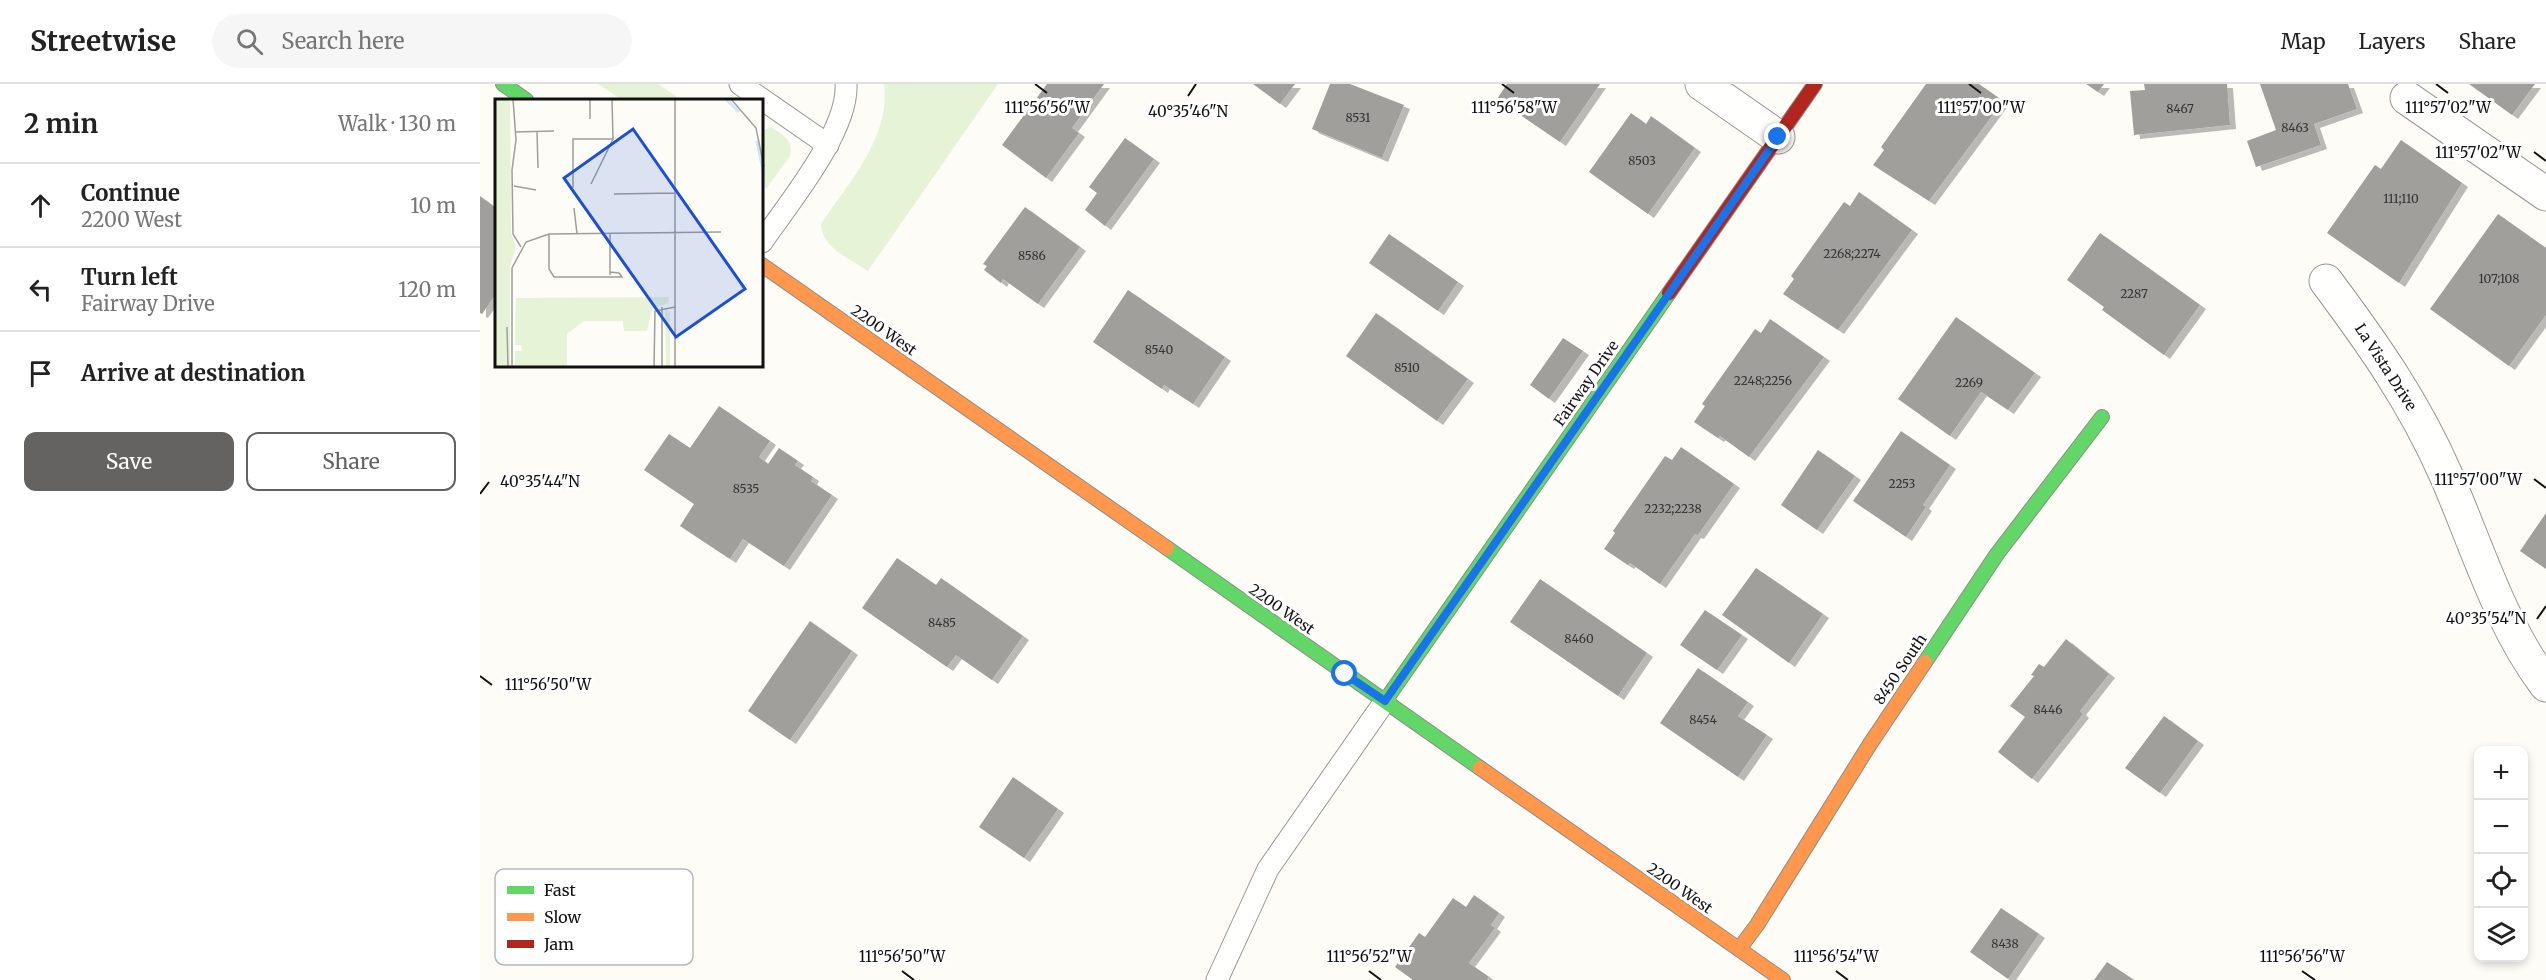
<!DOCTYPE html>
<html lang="en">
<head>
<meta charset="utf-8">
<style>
  :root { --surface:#fff; --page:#f6f6f6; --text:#222; --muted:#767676; --line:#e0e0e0; --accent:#646362 }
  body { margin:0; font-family:Merriweather,serif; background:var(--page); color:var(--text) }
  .controls { position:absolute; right:18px; bottom:18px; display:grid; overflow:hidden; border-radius:12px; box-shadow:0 3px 9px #0003 }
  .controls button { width:54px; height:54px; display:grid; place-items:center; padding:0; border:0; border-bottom:2px solid var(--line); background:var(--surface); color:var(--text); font:30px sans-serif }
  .stop { position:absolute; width:18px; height:18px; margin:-14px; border:4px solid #1a73e8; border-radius:50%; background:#fff }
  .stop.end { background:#1a73e8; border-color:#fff; box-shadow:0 2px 6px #0008 }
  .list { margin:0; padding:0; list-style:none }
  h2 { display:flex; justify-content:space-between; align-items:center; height:78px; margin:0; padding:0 24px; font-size:26px }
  h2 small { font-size:20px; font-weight:400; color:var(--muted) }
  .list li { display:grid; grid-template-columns:39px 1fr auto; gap:18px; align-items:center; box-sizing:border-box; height:84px; padding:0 24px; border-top:2px solid var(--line) }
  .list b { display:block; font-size:22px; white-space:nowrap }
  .list p { margin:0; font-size:20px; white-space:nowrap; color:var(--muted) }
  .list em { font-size:20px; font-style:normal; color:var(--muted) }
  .actions { display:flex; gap:12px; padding:18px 24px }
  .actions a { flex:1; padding:14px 0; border:2px solid var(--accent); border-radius:12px; text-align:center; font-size:21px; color:var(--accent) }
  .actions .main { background:var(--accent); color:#fff }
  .icon { flex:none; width:33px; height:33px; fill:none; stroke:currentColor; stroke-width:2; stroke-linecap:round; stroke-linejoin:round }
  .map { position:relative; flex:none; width:2066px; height:896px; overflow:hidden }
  header { display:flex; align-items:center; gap:36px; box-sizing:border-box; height:84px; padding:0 30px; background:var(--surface); border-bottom:2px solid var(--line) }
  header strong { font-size:28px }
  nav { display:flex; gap:33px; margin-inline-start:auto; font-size:21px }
  .search { width:420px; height:54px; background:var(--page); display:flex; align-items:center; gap:15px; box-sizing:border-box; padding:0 21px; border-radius:33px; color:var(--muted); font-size:22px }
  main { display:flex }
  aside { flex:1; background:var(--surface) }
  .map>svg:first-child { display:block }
  .green { fill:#e7f3d7 }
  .building { fill:#a19f9c; filter:url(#shadow) }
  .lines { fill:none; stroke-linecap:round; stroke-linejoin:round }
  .lane-casing { stroke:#979795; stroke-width:23 }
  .street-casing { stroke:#979795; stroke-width:35 }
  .fast-casing { stroke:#8e8d8b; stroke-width:16 }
  .slow-casing { stroke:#8e8d8b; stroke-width:16 }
  .jam-casing { stroke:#8e8d8b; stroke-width:16 }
  .lane { stroke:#fffffe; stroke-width:21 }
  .street { stroke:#fffffe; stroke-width:33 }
  .fast { stroke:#63d668; stroke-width:14 }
  .slow { stroke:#ff974d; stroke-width:14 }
  .jam { stroke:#b3261e; stroke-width:14 }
  .route { stroke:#1a73e8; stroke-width:8 }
  .ticks { fill:none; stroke:#111; stroke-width:2 }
  .labels { text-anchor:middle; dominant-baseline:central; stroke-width:6; stroke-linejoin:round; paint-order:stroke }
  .number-label { font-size:12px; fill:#353434 }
  .street-label { font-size:15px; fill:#111; stroke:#fff }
  .inset-river { fill:none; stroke:#cde8f7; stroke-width:3 }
  .inset-road { fill:none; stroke:#9f9e9b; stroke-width:1.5 }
  .view { fill:#1d4ed8; fill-opacity:0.15; stroke:#1d4ed8; stroke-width:3 }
  .inset-edge { fill:none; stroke:#111; stroke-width:3 }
  .key { fill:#fff; stroke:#b8b8b8; stroke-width:1.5 }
  .key-label { font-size:16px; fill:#111 }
  .ticks-label { font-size:15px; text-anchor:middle; fill:#111; stroke:#fff; stroke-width:6; stroke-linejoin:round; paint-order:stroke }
</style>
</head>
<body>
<header>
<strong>Streetwise</strong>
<div class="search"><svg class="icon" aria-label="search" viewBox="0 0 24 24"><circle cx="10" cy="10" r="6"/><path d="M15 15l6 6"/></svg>Search here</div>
<nav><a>Map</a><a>Layers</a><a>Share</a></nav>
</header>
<main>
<aside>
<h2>2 min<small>Walk · 130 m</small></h2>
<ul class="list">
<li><svg class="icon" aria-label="ahead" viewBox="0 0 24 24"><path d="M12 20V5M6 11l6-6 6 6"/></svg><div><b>Continue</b><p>2200 West</p></div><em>10 m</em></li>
<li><svg class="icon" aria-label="left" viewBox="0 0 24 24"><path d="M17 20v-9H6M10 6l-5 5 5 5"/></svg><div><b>Turn left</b><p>Fairway Drive</p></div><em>120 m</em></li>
<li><svg class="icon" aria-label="arrive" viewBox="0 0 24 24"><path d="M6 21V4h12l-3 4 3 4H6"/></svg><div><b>Arrive at destination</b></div></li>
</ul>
<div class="actions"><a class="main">Save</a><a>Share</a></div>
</aside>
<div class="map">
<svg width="2066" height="896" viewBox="0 0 2066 896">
  <defs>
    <filter id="shadow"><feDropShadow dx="6" dy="4" stdDeviation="0" flood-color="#0004"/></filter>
  </defs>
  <rect width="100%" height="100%" fill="#fdfcf7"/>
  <g class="green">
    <polygon points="118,0 178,0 202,16 142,16"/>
    <path d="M404,0H518L388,187C371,176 341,163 341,140C369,98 411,53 404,0Z"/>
    <path d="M291,43C303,51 314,56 310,72L286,105L282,98V47Z"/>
  </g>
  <g class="building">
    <polygon points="567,0 624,0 592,44 599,49 566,94 522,61"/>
    <polygon points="773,0 815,0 800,20"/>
    <polygon points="850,0 870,0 924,21 902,74 832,45"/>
    <polygon points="1027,0 1120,0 1080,58 1017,15"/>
    <polygon points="1446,0 1499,0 1523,17 1449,117 1393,81 1404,66 1401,63"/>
    <polygon points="1606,0 1624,0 1618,8"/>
    <polygon points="1664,0 1747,0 1750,41 1654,51 1650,7 1665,6"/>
    <polygon points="1780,0 1868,0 1877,25 1834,40 1841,61 1776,83 1767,57 1796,46"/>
    <polygon points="1989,0 2055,0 2032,31"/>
    <polygon points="1151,29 1166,40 1171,32 1215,64 1168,130 1109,88"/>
    <polygon points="645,54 674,75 625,142 605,126 617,109 609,103"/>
    <polygon points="1921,56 1982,99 1919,199 1847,149 1895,81 1901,85"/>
    <polygon points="1379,108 1432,146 1358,246 1303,210 1314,195 1311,192 1364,118 1370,122"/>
    <polygon points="0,112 16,124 16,210 2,230 0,229"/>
    <polygon points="545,123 600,163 558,220 523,195 521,199 504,186 507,182 503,180"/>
    <polygon points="2018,130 2066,164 2066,231 2029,282 1950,225"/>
    <polygon points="1620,149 1720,221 1684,271 1622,226 1624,223 1587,196"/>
    <polygon points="909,150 978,198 958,227 889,179"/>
    <polygon points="648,206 745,273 713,320 684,301 682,305 613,258"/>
    <polygon points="896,229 988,295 957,337 866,272"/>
    <polygon points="1476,233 1555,289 1528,326 1501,308 1470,352 1418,315"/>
    <polygon points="1290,235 1344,273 1269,373 1240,352 1238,354 1214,338 1225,322 1222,320 1275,245 1281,249"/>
    <polygon points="1083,254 1103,267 1069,315 1050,301"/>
    <polygon points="239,322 290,357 279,373 288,380 299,364 318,377 315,381 333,393 331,397 352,411 304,482 263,455 250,475 200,442 214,420 164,386 189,350 210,364"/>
    <polygon points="1421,347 1470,381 1443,421 1446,423 1426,453 1373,417"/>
    <polygon points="1201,363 1254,400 1218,451 1215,450 1180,500 1150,479 1148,481 1124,465 1135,449 1133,447 1185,372 1192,376"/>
    <polygon points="1338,366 1375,392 1337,446 1301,421"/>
    <polygon points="2066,429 2066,485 2040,467"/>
    <polygon points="417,474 456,501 461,494 543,552 512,596 476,571 467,583 382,524"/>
    <polygon points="1276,484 1343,530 1309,579 1242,531"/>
    <polygon points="1060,495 1167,569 1138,612 1030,538"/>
    <polygon points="1225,526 1262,551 1237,586 1200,561"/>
    <polygon points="330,537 372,567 310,656 268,627"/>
    <polygon points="1586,555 1629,590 1600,627 1603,630 1552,695 1518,668 1545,633 1530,622 1554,592 1551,591 1559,580 1564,583"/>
    <polygon points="1218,584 1268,618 1258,632 1287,651 1258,693 1180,639"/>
    <polygon points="1684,632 1718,657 1680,709 1645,684"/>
    <polygon points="533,693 578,725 544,774 499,743"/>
    <polygon points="994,811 1019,829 1011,841 1015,844 989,879 1009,893 1007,896 933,896 915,883 939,849 945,853 973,814 986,823"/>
    <polygon points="1521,824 1559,850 1528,895 1490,868"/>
    <polygon points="1627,878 1654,896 1614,896"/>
  </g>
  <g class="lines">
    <g class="lane-casing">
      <g id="lane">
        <polyline points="260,0 348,61"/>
        <path d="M282,158C309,119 369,46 366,0"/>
        <polyline points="737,896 788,785 905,617"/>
      </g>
    </g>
    <g class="street-casing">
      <g id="street">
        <polyline points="1222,0 1298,53"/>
        <polyline points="1927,14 2066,110"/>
        <path d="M1846,197C1893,260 1934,318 1966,391C1997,462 2019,538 2066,601"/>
      </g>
    </g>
    <g class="fast-casing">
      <g id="fast">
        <polyline points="23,0 46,16"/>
        <polyline points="687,464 1000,684"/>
        <polyline points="1445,578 1517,470 1622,333"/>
        <polyline points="905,617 1189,209"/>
      </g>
    </g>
    <g class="slow-casing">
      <g id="slow">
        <polyline points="282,181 687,464"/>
        <polyline points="1000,684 1303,896"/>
        <polyline points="1259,865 1277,841 1390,660 1445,578"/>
      </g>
    </g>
    <g class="jam-casing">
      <polyline id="jam" points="1189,209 1335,0"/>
    </g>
    <use href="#lane" class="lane"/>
    <use href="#street" class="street"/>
    <use href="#fast" class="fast"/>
    <use href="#slow" class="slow"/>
    <use href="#jam" class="jam"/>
  </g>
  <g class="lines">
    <polyline class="route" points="865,590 905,617 1298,53"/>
  </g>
  <path class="ticks" d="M555,0L567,9M1022,0L1034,9M1489,0L1501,9M1956,0L1968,9M708,12L716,0M2054,68L2066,77M2054,395L2066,404M0,410L9,398M2057,535L2066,522M0,592L12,601M422,887L434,896M889,887L901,896M1356,887L1368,896M1822,887L1835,896"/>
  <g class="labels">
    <g class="number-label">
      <text x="1700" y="24">8467</text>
      <text x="878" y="33">8531</text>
      <text x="1815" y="43">8463</text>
      <text x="1162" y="76">8503</text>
      <text x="1921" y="114">111;110</text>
      <text x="1372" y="169">2268;2274</text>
      <text x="552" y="171">8586</text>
      <text x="2019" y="194">107;108</text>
      <text x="1654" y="209">2287</text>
      <text x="679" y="265">8540</text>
      <text x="927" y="283">8510</text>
      <text x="1283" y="296">2248;2256</text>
      <text x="1489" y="298">2269</text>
      <text x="1422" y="399">2253</text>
      <text x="266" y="404">8535</text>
      <text x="1193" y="424">2232;2238</text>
      <text x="462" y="538">8485</text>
      <text x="1099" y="554">8460</text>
      <text x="1568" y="625">8446</text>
      <text x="1223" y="635">8454</text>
      <text x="1525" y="859">8438</text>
    </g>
    <g class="street-label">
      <text transform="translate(404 246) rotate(35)">2200 West</text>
      <text transform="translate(1906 283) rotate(57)">La Vista Drive</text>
      <text transform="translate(1106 299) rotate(-55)">Fairway Drive</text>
      <text transform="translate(802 525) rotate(35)">2200 West</text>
      <text transform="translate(1420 585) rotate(-56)">8450 South</text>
      <text transform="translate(1200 804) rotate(35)">2200 West</text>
    </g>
  </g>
  <g transform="translate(15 15)">
    <rect width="268" height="268" fill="#fdfcf7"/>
    <path d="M0,0H15L16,134L21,147L15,167V268H0ZM174,198L173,204L157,210L152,232H129L128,222H89L72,235V268H20V252H27L26,246H20L21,199ZM170,210L175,213V268H171Z" fill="#e7f3d7"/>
    <path class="inset-river" d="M231,0L244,13M262,42L269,76"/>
    <path class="inset-road" d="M18,0L21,41L17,71L18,135L26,148M236,0L261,29L269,68M95,20V0M42,32L43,69M20,33L59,32M96,85L118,40L117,0M19,87L41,91M78,89V40H118M119,95L180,94M79,109L82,135M54,135V170L59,178H127L124,174L115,173M115,135V176M167,208V268M12,228L13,268M17,268V169L31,143L54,135L226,133M159,268L160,212L180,208M180,268V0"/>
    <path class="view" d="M138,30L250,190L181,238L69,79Z"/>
    <rect width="268" height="268" class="inset-edge"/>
  </g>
  <rect x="15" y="785" width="198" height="96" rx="9" class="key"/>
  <rect x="27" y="802" width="27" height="8" fill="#63d668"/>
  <rect x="27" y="829" width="27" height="8" fill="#ff974d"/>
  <rect x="27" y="856" width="27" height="8" fill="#b3261e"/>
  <g class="key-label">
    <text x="64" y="812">Fast</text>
    <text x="64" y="839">Slow</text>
    <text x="64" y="866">Jam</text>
  </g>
  <g class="ticks-label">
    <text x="567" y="29">111°56'56"W</text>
    <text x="1034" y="29">111°56'58"W</text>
    <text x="1501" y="29">111°57'00"W</text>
    <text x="1968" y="29">111°57'02"W</text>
    <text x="708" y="33">40°35'46"N</text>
    <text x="1998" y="74">111°57'02"W</text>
    <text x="1998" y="401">111°57'00"W</text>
    <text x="60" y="403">40°35'44"N</text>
    <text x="2006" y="540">40°35'54"N</text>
    <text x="68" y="606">111°56'50"W</text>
    <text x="422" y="878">111°56'50"W</text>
    <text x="889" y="878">111°56'52"W</text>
    <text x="1356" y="878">111°56'54"W</text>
    <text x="1822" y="878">111°56'56"W</text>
  </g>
</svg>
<div class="controls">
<button>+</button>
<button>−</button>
<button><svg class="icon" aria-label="locate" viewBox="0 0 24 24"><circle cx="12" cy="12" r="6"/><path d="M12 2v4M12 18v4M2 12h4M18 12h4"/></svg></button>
<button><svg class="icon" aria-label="layers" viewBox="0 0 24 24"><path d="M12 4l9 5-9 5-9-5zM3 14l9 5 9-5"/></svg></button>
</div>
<div class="stop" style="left:865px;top:590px"></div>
<div class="stop end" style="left:1298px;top:53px"></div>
</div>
</main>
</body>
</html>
